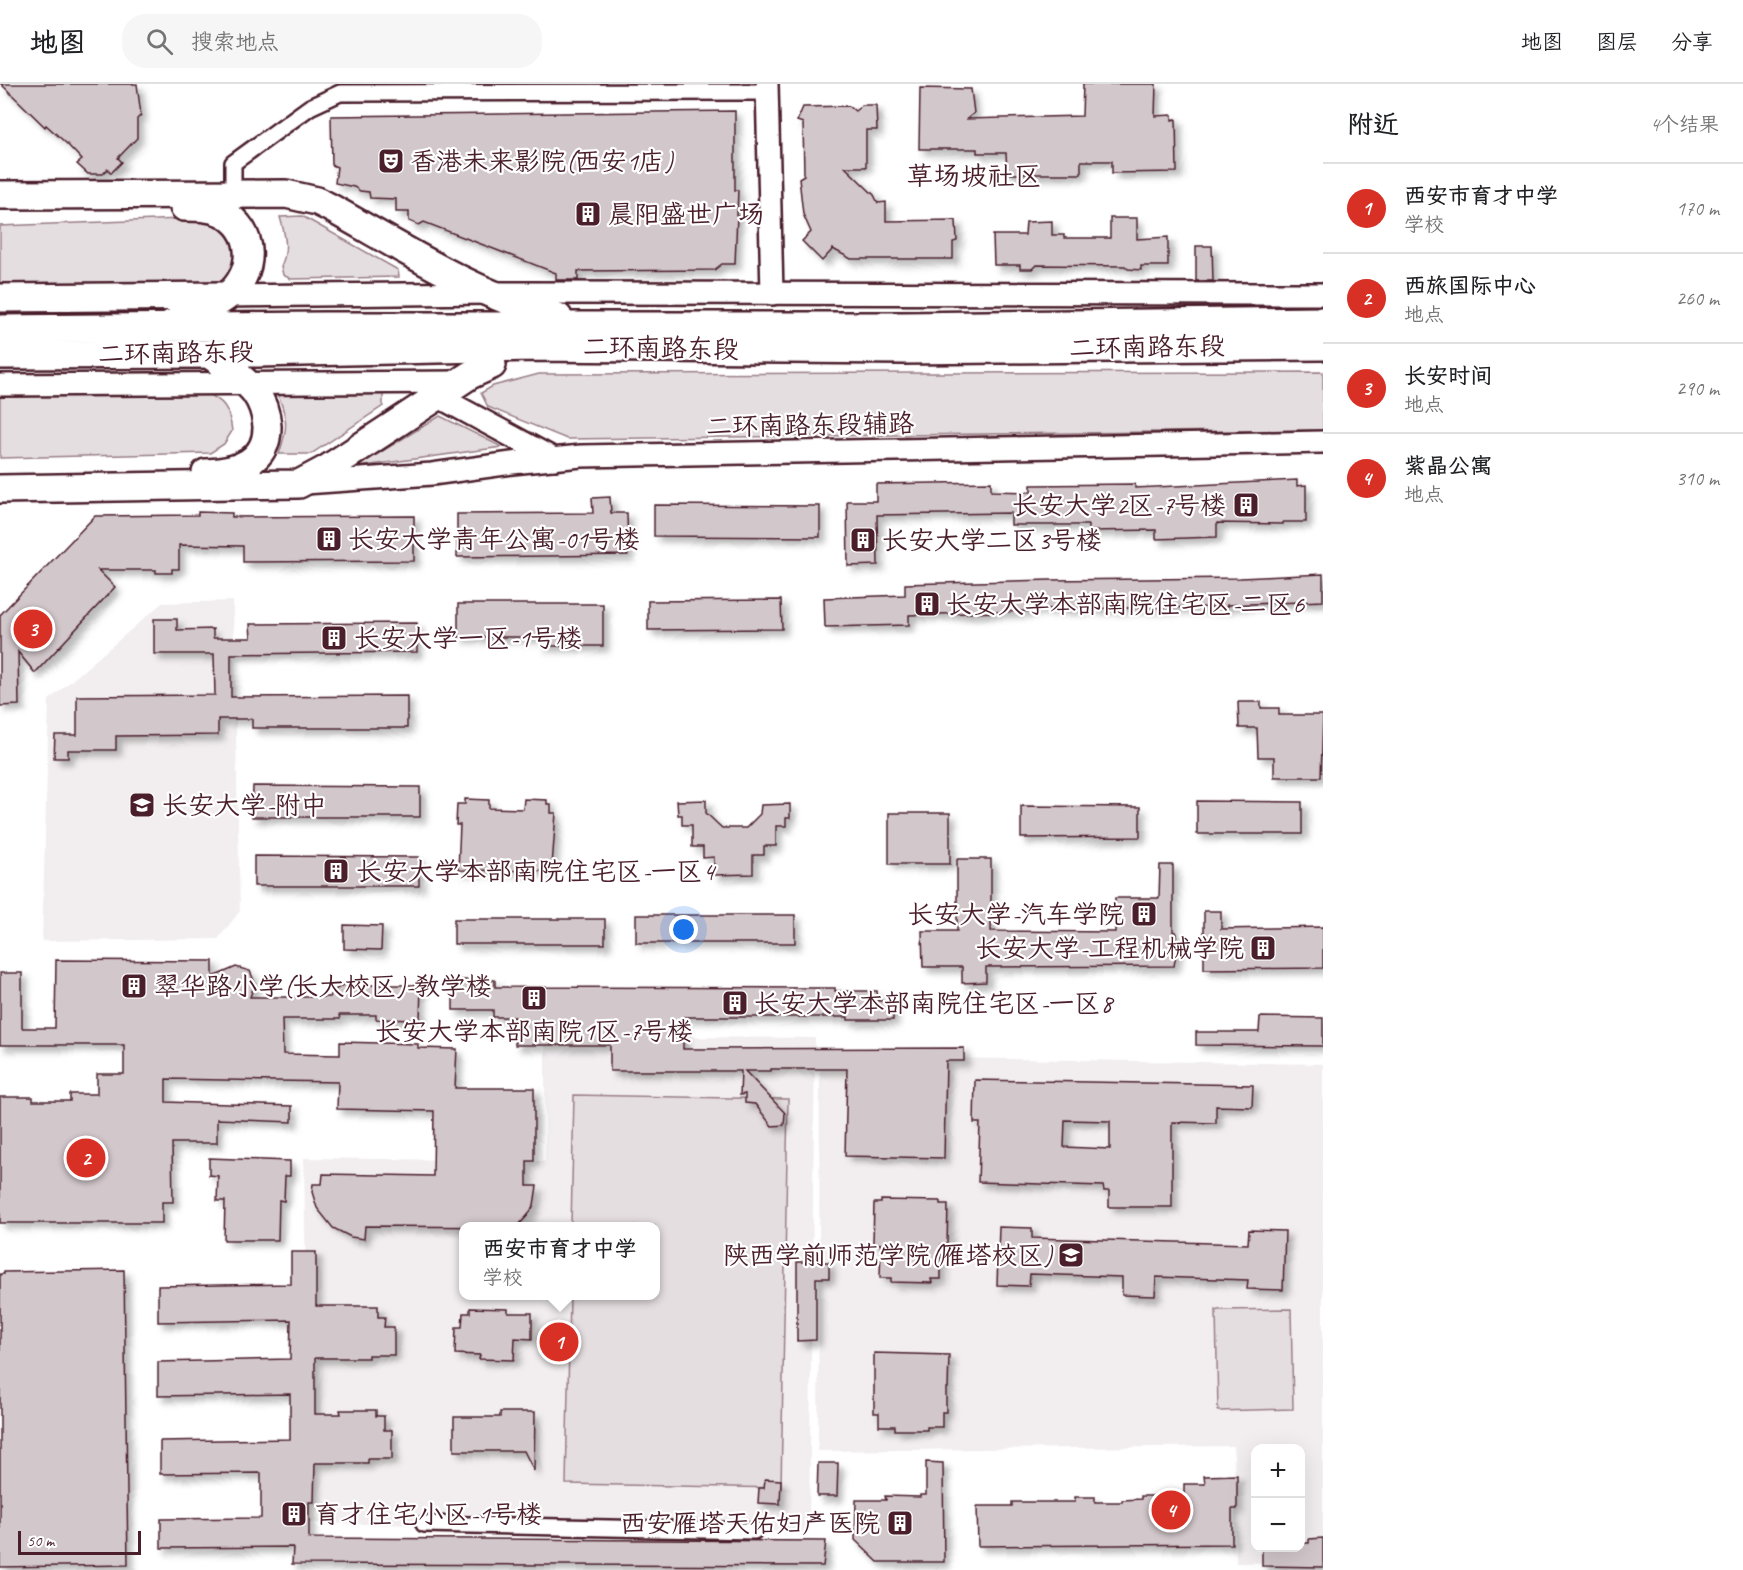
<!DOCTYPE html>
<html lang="zh">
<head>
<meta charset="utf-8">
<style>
  :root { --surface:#fff; --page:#f6f6f6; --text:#202124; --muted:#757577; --line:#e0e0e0; --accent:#d93025 }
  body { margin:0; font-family:Caveat,"LXGW WenKai TC",sans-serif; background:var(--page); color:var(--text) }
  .controls { position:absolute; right:18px; bottom:18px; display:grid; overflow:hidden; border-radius:12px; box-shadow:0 6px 24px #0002 }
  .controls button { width:54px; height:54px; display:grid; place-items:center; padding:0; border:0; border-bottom:2px solid var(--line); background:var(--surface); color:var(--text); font:30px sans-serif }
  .scale { position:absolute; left:18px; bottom:15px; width:123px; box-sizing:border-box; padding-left:6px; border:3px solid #4a1f2b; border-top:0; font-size:16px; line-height:21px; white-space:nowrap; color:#4a1f2b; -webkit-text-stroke:4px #fff; paint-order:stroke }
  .you { position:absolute; left:684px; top:846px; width:21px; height:21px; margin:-15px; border:4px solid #fff; border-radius:50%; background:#1a73e8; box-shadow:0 0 0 9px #1a73e833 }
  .badge { display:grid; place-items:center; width:39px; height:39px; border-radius:50%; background:var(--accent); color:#fff; font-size:20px; font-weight:700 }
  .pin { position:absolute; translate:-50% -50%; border:3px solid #fff; box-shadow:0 2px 6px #0006 }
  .popup { position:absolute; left:459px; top:1138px; width:201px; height:78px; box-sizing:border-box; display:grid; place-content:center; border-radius:12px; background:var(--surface); filter:drop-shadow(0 2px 4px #0005); font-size:20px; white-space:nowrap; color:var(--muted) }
  .popup b { font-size:22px; color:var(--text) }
  .popup::after { content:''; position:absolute; left:50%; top:100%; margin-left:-12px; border:12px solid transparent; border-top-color:var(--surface) }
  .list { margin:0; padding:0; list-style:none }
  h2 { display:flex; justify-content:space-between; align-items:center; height:78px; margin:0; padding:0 24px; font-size:26px }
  h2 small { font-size:20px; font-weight:400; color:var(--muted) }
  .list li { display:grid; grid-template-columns:39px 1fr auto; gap:18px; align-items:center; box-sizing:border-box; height:90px; padding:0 24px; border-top:2px solid var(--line) }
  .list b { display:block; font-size:22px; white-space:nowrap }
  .list p { margin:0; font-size:20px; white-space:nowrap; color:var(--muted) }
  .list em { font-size:20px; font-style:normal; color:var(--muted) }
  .icon { flex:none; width:33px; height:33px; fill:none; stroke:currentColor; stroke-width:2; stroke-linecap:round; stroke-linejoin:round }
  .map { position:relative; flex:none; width:1323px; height:1486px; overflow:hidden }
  header { display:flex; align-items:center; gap:36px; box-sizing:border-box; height:84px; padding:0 30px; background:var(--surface); border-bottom:2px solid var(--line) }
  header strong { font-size:28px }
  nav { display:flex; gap:33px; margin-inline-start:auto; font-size:21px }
  .search { width:420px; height:54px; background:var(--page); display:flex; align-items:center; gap:15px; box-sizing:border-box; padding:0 21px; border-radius:24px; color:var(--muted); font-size:22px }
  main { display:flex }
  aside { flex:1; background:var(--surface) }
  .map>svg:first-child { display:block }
  .built { fill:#f2eeef; fill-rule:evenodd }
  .green { fill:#e5dee0; stroke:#987e86; stroke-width:1.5 }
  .building { fill:#d2c7cb; stroke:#4a1f2b; stroke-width:1.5; fill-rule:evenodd; filter:url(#shadow) }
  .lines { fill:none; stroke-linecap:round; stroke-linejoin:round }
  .street-casing { stroke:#4a1f2b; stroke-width:20 }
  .secondary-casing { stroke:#4a1f2b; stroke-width:26 }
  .highway-casing { stroke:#4a1f2b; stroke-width:32 }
  .street { stroke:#fff; stroke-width:15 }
  .secondary { stroke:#fff; stroke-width:21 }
  .highway { stroke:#fff; stroke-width:27 }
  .labels { text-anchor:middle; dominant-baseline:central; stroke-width:4.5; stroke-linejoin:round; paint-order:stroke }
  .poi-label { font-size:26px; fill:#4a1f2b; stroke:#fff; text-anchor:start }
  .street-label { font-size:26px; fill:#4a1f2b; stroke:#fff }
  .neighbourhood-label { font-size:27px; fill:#4a1f2b; stroke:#fff }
</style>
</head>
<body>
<header>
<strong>地图</strong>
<div class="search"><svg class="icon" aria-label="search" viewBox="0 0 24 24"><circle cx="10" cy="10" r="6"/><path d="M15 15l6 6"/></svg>搜索地点</div>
<nav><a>地图</a><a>图层</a><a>分享</a></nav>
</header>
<main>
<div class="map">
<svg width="1323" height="1486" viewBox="0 0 1323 1486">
  <defs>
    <filter id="shadow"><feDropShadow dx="5.5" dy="5.5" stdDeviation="3" flood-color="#0004"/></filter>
  </defs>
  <rect width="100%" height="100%" fill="#fff"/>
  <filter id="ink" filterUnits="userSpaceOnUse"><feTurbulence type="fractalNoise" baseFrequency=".0167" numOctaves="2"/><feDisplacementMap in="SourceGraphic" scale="12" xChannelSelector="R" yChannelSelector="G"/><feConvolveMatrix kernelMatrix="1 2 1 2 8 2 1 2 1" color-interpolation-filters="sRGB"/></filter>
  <g filter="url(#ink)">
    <g class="built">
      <polygon points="233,517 240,827 218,855 42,857 49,616 162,519"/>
      <path d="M545,952L815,954L809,1448L309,1439L304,1074L545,1077ZM463,1142H655V1212H463Z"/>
      <path d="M820,972L1323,980V1478L1236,1479L1234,1362L818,1367ZM1256,1364H1300V1464H1256Z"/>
    </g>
    <g class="green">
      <path d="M302,132L398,186L399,193L291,195L283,191L281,182C289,166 285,150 280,133Z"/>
      <polygon points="208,134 231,150 239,180 224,199 0,202 0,142"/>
      <polygon points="1323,288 1323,346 567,355 488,323 481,309 493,302 539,290"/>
      <path d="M203,307C224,317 229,323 232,347L224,360L210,369L0,374V310Z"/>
      <path d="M383,309V322L311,370H279C288,344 288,336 278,311Z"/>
      <polygon points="440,332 502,363 356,383"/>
      <polygon points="574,1011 788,1015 781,1404 566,1400 570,1212 655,1212 655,1142 571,1142"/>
      <polygon points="1291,1225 1293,1325 1218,1327 1216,1226"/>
    </g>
    <g class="building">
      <polygon points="1,0 137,0 141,31 137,35 137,54 118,74 122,78 111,89 108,85 103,90 88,90 77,80 82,76 67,60 46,41 45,43"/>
      <polygon points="1083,0 1156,0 1155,32 1172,31 1172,36 1176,35 1177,88 1112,89 1112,77 1081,77 1081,90 1007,90 1006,69 977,69 977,65 919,65 920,4 971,5 974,29 967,35 1082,32"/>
      <polygon points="862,21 876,21 877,46 866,46 866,83 845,83 874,111 878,119 886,118 886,137 956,136 957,157 953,158 953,175 851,175 833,165 822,177 802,157 811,148 803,130 799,94 804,91 803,39 797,37 803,23 849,22 855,27"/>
      <polygon points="735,27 735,106 738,106 735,180 722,180 714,186 578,187 578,196 556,196 556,189 424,138 419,141 409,137 409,128 396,128 396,115 370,114 369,108 360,107 354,103 335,99 337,83 332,81 331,32"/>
      <polygon points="1110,134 1137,134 1137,155 1168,153 1168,182 1141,182 1141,186 1128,185 1125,182 1036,181 1032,185 1020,185 1020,181 994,181 993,151 1025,151 1026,138 1052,137 1052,151 1064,151 1064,154 1110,154"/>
      <polygon points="1196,162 1212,162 1213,197 1196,197"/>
      <polygon points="1297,396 1297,402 1306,401 1306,438 1283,438 1283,440 1217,439 1217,453 1156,455 1156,446 1088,447 1088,441 1011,441 1011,429 877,431 878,481 848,482 847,417 876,417 876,400 991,398 991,407 1031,408 1031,401 1135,400 1135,404"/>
      <polygon points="610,413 611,429 627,429 628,471 457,473 457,430 593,429 592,414"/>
      <polygon points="654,421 820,422 820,453 654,452"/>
      <polygon points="198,428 232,429 232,433 414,432 414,477 243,478 243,462 179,461 179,485 172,485 172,489 156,489 156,486 98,486 115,503 35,589 18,568 19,621 0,622 0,531 95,432 198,431"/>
      <polygon points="1323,490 1323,517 1227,521 1227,523 1030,525 1030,527 909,531 909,541 825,543 824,514 905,511 905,500 1050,496 1240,494"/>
      <polygon points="781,516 782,545 648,546 648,517"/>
      <polygon points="458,520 603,520 603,562 541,562 541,553 458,553"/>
      <polygon points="154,535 177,535 177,546 213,545 213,554 251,554 250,540 417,539 417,568 231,570 231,613 407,612 407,644 252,644 252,635 218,635 218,651 116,652 116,666 68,666 68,674 54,674 55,651 77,651 77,612 215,611 214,570 154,570"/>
      <polygon points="1238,618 1261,618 1261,624 1279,624 1279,631 1323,631 1321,693 1274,693 1274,673 1258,673 1257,644 1239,644"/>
      <polygon points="253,702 420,703 420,733 252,733"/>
      <polygon points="465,715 489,716 489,724 523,725 524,715 547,716 547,720 551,720 551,729 556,729 552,782 545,782 545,787 458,786 460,741 456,741 457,720 465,720"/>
      <polygon points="706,716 706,729 722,744 746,744 760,730 761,721 790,720 790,734 786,734 786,742 776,742 776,762 764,762 764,771 753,771 753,790 714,791 714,773 703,774 703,763 692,763 692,741 682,741 682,731 678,731 677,717"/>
      <polygon points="1197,717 1302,718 1302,750 1197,750"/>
      <polygon points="1021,722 1140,723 1140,753 1021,754"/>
      <rect x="889" y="729" width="61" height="51"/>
      <polygon points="254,772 419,773 419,802 254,802"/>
      <polygon points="957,775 991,775 991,847 1115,848 1115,814 1159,814 1160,781 1173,781 1173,848 1176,848 1177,864 1174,882 986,883 986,898 962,899 962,883 923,883 922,847 957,847"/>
      <polygon points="1204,827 1221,827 1221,845 1323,843 1323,884 1204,885"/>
      <rect x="636" y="831" width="159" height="28"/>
      <rect x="454" y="835" width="151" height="25"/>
      <polygon points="344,841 382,842 381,866 344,865"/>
      <polygon points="56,876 213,877 213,893 236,883 250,887 255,899 250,913 330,913 333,907 343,901 421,901 420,936 376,935 376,931 339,931 340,935 282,935 283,970 340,971 340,958 418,960 418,964 457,965 455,1004 534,1004 534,1077 527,1077 527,1102 537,1102 534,1121 528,1131 517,1143 365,1142 364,1155 351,1153 333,1144 317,1124 312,1108 313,1100 322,1100 323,1090 433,1092 434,1027 337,1025 338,998 166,995 166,1018 292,1022 292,1038 217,1035 217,1059 172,1059 173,1118 162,1118 162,1139 0,1139 0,1013 33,1013 33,1017 70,1017 70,1010 97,1010 97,990 124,990 124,961 0,961 0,889 22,889 22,944 55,944"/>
      <polygon points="453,896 495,896 495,903 835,904 835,907 877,907 878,917 893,917 893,936 848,936 848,933 683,933 683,965 964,964 964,977 946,977 944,1074 845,1072 847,985 771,985 771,987 745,987 785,1029 784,1041 772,1042 755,1020 745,1019 745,1010 740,1011 741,987 610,987 610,961 515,961 515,933 493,933 493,926 453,926"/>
      <polygon points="1260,933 1323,934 1323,962 1196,961 1196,948 1259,948"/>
      <path d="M975,996L1253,1001L1252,1023L1216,1022V1039L1172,1038V1123H1109V1107H1104L1103,1102L978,1098L980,1039H974ZM1065,1036L1110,1037V1065L1064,1063Z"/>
      <polygon points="209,1074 290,1077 290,1092 285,1092 284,1117 279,1116 278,1156 224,1156 225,1117 217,1117 218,1092 209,1091"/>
      <polygon points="881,1116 940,1117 940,1120 948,1120 947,1160 941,1160 941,1195 931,1195 932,1199 891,1198 891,1194 880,1194 881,1160 873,1159 874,1119 881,1119"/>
      <polygon points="999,1143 1032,1144 1032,1154 1248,1160 1249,1146 1285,1147 1283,1206 1247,1205 1248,1196 1156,1193 1155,1212 1122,1211 1122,1193 1030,1190 1029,1202 997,1201"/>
      <polygon points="291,1168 316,1168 316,1222 378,1222 378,1233 385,1233 384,1243 394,1243 394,1271 368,1271 368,1274 315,1274 315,1330 341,1330 340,1326 376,1326 376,1332 384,1332 384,1346 392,1346 392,1375 368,1375 368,1379 315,1379 314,1418 309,1418 309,1454 826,1457 823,1482 292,1480 293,1463 161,1464 161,1435 261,1434 261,1389 160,1390 160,1357 290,1355 290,1310 158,1312 158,1278 290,1275 291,1236 158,1238 158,1202 291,1200"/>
      <polygon points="797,1178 829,1178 829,1194 816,1194 816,1256 797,1257"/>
      <polygon points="124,1186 128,1481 0,1483 0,1190 4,1190 4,1188"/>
      <polygon points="470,1224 508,1225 508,1229 532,1229 532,1255 515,1254 514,1276 479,1275 480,1271 455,1270 456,1243 462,1243 463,1229 470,1229"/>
      <polygon points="874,1269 949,1271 948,1304 946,1304 946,1328 942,1328 942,1343 927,1343 927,1346 895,1346 895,1342 879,1342 879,1329 874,1329"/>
      <polygon points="500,1328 535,1328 534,1387 524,1367 454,1367 454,1333 500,1333"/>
      <polygon points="926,1378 943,1379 944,1478 878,1478 855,1456 856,1416 886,1416 885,1412 920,1413 920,1411 926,1411"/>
      <polygon points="818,1379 838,1379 837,1412 817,1412"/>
      <polygon points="1237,1391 1237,1425 1232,1425 1232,1460 978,1462 977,1422 1012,1422 1012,1418 1075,1418 1075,1413 1095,1413 1095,1418 1122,1418 1122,1416 1141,1415 1141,1412 1184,1412 1184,1400 1205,1400 1204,1392"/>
      <polygon points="765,1395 781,1396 780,1420 758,1419 759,1404 764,1404"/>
      <polygon points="1323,1454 1323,1483 1262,1482 1262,1464 1300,1464 1300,1459 1309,1459 1309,1455"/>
    </g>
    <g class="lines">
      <g class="street-casing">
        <g id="street">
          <polyline points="233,109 233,79 310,23 340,9 768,8"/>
          <polyline points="424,1440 754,1447"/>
        </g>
      </g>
      <g class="secondary-casing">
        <g id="secondary">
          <polyline points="767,0 772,210"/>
          <polyline points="227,212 490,209 1323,210"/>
          <polyline points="0,301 460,298"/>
          <polyline points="428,307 554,375"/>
          <polyline points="305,399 432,390 512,379 581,372 1323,358"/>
        </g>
      </g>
      <g class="highway-casing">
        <g id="highway">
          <path d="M0,111L286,110L317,117L329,123C403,164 476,212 558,233"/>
          <polyline points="0,214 226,212"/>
          <path d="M171,240C190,233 210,225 226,213C256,190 257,146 221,128C209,123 197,123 184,123"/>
          <polyline points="0,245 325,242 904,242 1323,237"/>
          <polyline points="0,271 209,270 531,263 903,266 1323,262"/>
          <path d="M206,389C237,388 268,378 267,342C266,329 263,319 255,308C242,292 225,282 209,270"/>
          <polyline points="0,405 299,400 327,385 470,291 492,281"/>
        </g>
      </g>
      <use href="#street" class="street"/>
      <use href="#secondary" class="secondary"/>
      <use href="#highway" class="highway"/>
    </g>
  </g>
  <defs>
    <g id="theatre-square" transform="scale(1.35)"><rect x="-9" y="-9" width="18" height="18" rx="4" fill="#4a1f2b" stroke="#fff"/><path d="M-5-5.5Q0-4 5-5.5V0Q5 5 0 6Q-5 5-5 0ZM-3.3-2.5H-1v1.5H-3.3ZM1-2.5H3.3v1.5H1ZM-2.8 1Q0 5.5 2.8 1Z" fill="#fff"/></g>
    <g id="building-square" transform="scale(1.35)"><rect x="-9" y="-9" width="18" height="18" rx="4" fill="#4a1f2b" stroke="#fff"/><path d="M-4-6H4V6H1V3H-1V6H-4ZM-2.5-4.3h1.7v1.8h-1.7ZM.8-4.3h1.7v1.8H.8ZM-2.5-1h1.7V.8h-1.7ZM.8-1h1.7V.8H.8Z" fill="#fff"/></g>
    <g id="school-square" transform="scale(1.35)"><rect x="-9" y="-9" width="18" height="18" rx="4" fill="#4a1f2b" stroke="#fff"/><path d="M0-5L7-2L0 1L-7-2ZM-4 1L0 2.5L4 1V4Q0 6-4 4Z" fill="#fff"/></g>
    <g id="university-square" transform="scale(1.35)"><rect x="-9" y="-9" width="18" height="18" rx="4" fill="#4a1f2b" stroke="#fff"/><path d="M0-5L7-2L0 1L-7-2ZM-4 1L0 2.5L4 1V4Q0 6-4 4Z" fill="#fff"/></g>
  </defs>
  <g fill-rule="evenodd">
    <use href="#theatre-square" x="391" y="77"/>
    <use href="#building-square" x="588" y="130"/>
    <use href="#building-square" x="1246" y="421"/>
    <use href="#building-square" x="329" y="455"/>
    <use href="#building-square" x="863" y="456"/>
    <use href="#building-square" x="927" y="520"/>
    <use href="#building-square" x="334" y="554"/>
    <use href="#school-square" x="142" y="721"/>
    <use href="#building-square" x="336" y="787"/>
    <use href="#building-square" x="1144" y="830"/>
    <use href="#building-square" x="1263" y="864"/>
    <use href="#building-square" x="134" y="902"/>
    <use href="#building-square" x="534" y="914"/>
    <use href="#building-square" x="735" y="919"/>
    <use href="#university-square" x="1071" y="1171"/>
    <use href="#building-square" x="294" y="1430"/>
    <use href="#building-square" x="900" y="1439"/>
  </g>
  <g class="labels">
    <g class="poi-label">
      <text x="410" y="77">香港未来影院(西安1店)</text>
      <text x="608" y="130">晨阳盛世广场</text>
      <text x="1226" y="421" text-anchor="end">长安大学2区-7号楼</text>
      <text x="348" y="455">长安大学青年公寓-01号楼</text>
      <text x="882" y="456">长安大学二区3号楼</text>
      <text x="946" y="520">长安大学本部南院住宅区-二区6</text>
      <text x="354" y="554">长安大学一区-1号楼</text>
      <text x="162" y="721">长安大学-附中</text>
      <text x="356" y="787">长安大学本部南院住宅区-一区4</text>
      <text x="1124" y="830" text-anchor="end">长安大学-汽车学院</text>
      <text x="1244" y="864" text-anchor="end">长安大学-工程机械学院</text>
      <text x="154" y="902">翠华路小学(长大校区)-教学楼</text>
      <text x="754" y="919">长安大学本部南院住宅区-一区8</text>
      <text x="534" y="947" text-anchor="middle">长安大学本部南院1区-7号楼</text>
      <text x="1052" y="1171" text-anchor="end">陕西学前师范学院(雁塔校区)</text>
      <text x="314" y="1430">育才住宅小区-1号楼</text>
      <text x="880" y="1439" text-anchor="end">西安雁塔天佑妇产医院</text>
    </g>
    <g class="street-label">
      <text transform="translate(1147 263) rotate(-1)">二环南路东段</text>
      <text transform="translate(661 264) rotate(1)">二环南路东段</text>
      <text transform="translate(176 269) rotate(-1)">二环南路东段</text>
      <text transform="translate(810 341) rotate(-1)">二环南路东段辅路</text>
    </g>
    <g class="neighbourhood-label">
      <text x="974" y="92">草场坡社区</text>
    </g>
  </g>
</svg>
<div class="controls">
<button>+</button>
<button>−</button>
</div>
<div class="scale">50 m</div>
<div class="you"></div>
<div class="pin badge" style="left:559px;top:1258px">1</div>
<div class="popup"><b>西安市育才中学</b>学校</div>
<div class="pin badge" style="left:86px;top:1074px">2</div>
<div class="pin badge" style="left:33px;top:545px">3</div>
<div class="pin badge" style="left:1171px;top:1426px">4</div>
</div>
<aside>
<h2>附近<small>4个结果</small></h2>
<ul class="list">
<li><span class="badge">1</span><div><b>西安市育才中学</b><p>学校</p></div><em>170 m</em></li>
<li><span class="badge">2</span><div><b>西旅国际中心</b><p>地点</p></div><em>260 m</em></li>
<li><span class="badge">3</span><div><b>长安时间</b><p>地点</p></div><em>290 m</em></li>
<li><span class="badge">4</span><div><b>紫晶公寓</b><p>地点</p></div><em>310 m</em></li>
</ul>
</aside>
</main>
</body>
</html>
